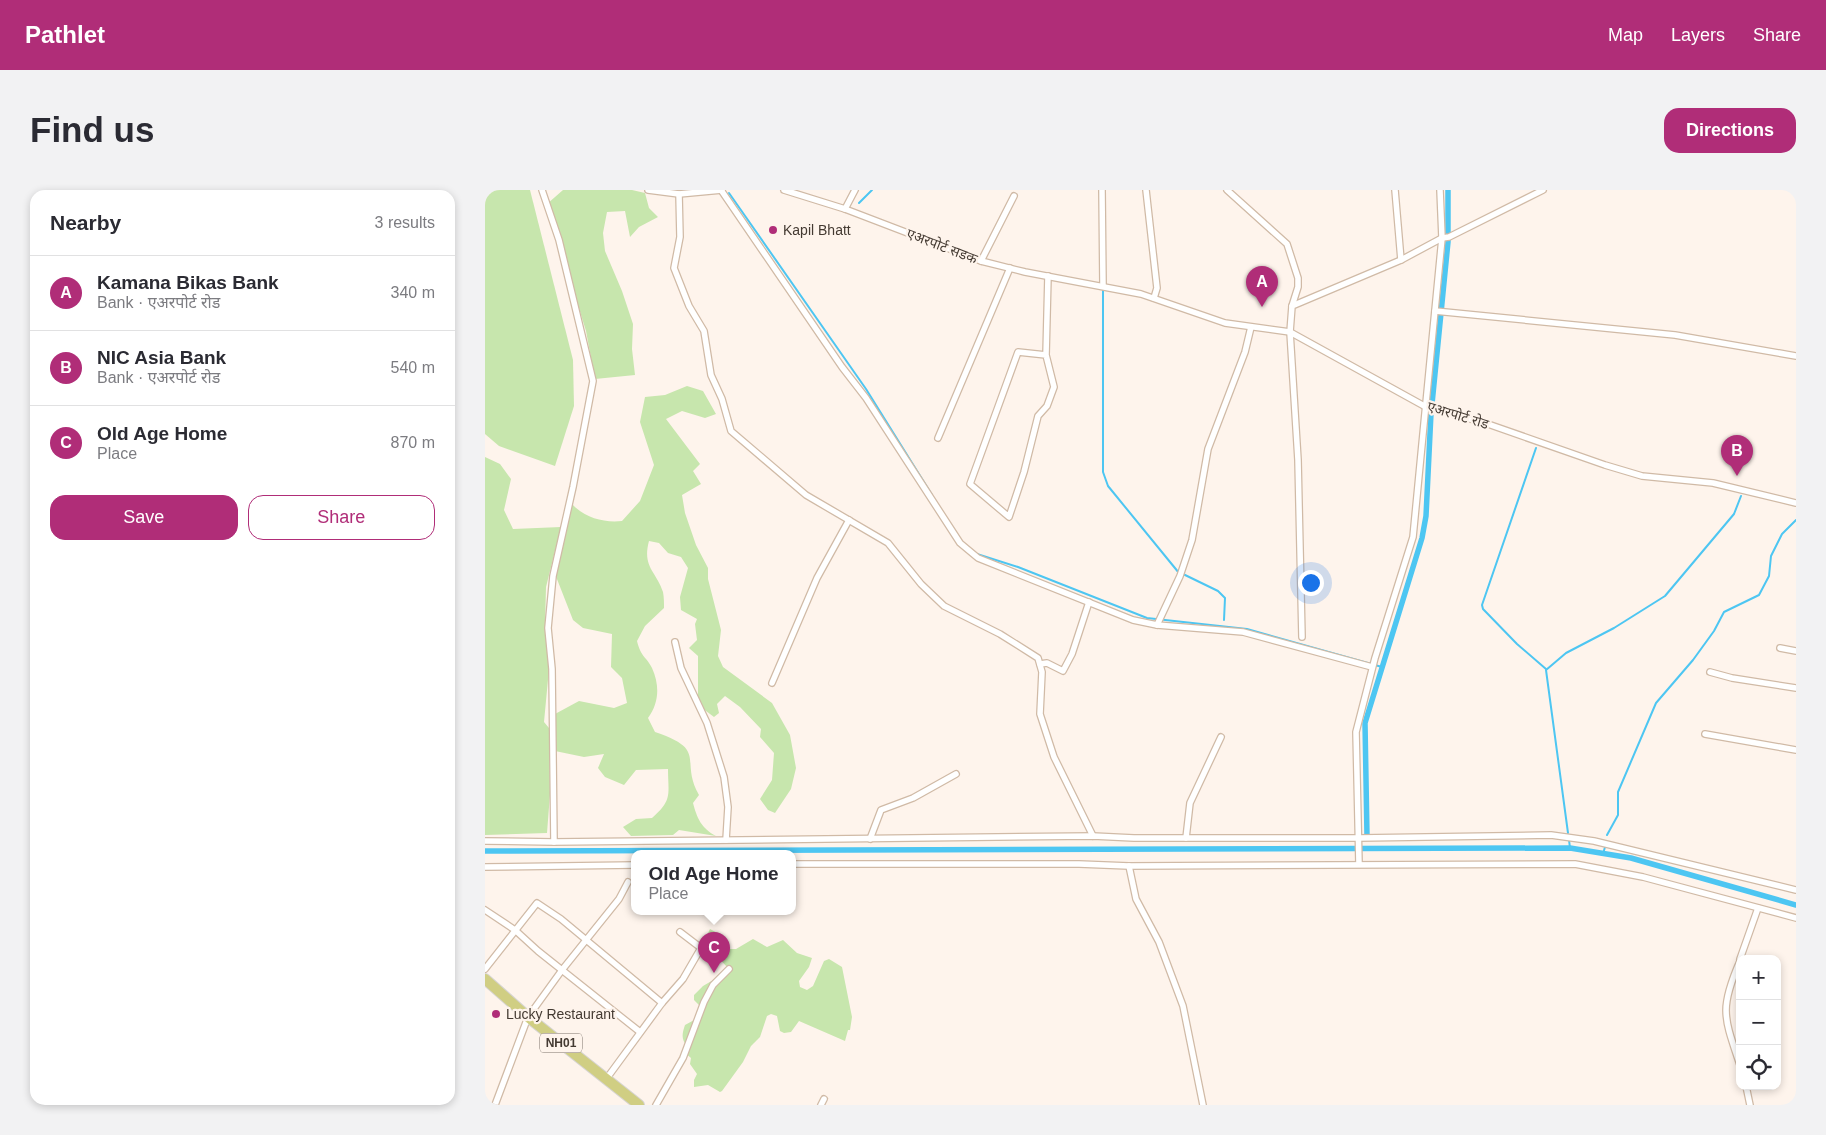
<!DOCTYPE html>
<html lang="en">
<head>
<meta charset="utf-8">
<style>
  :root { --surface:#fff; --page:#f2f2f3; --text:#2b2b33; --muted:#7c7c81; --line:#e1e1e2; --accent:#b02d78 }
  body { margin:0; font-family:Arial,"Noto Sans Devanagari",sans-serif; background:var(--page); color:var(--text) }
  .controls { position:absolute; right:15px; bottom:15px; display:grid; overflow:hidden; border-radius:10px; box-shadow:0 2px 8px #0003 }
  .controls button { width:45px; height:45px; display:grid; place-items:center; padding:0; border:0; border-bottom:1px solid var(--line); background:var(--surface); color:var(--text); font:25px sans-serif }
  .you { position:absolute; left:825px; top:392px; width:18px; height:18px; margin:-12px; border:4px solid #fff; border-radius:50%; background:#1a73e8; box-shadow:0 0 0 8px #1a73e833 }
  .badge { display:grid; place-items:center; width:32px; height:32px; border-radius:50%; background:var(--accent); color:#fff; font-size:16px; font-weight:700 }
  .pin { position:absolute; translate:-50% -41px; filter:drop-shadow(0 1px 2px #0008) }
  .pin::after { content:''; position:absolute; top:26px; width:18px; height:15px; background:inherit; clip-path:polygon(0 0,100% 0,50% 100%) }
  .popup { position:absolute; left:146px; top:660px; width:165px; height:65px; box-sizing:border-box; display:grid; place-content:center; border-radius:10px; background:var(--surface); filter:drop-shadow(0 1px 4px #0005); font-size:16px; white-space:nowrap; color:var(--muted) }
  .popup b { font-size:19px; color:var(--text) }
  .popup::after { content:''; position:absolute; left:50%; top:100%; margin-left:-10px; border:10px solid transparent; border-top-color:var(--surface) }
  .list { margin:0; padding:0; list-style:none }
  h2 { display:flex; justify-content:space-between; align-items:center; height:65px; margin:0; padding:0 20px; font-size:21px }
  h2 small { font-size:16px; font-weight:400; color:var(--muted) }
  .list li { display:grid; grid-template-columns:32px 1fr auto; gap:15px; align-items:center; box-sizing:border-box; height:75px; padding:0 20px; border-top:1px solid var(--line) }
  .list b { display:block; font-size:19px; white-space:nowrap }
  .list p { margin:0; font-size:16px; white-space:nowrap; color:var(--muted) }
  .list em { font-size:16px; font-style:normal; color:var(--muted) }
  .actions { display:flex; gap:10px; padding:15px 20px }
  .actions a { flex:1; padding:11px 0; border:1px solid var(--accent); border-radius:15px; text-align:center; font-size:18px; color:var(--accent) }
  .actions .main { background:var(--accent); color:#fff }
  .icon { flex:none; width:28px; height:28px; fill:none; stroke:currentColor; stroke-width:2; stroke-linecap:round; stroke-linejoin:round }
  .map { position:relative; flex:none; width:1311px; height:915px; overflow:hidden; border-radius:15px }
  header { display:flex; align-items:center; gap:30px; box-sizing:border-box; height:70px; padding:0 25px; background:var(--accent); color:#fff }
  header strong { font-size:24px }
  nav { display:flex; gap:28px; margin-inline-start:auto; font-size:18px }
  .intro { display:flex; align-items:center; justify-content:space-between; box-sizing:border-box; height:120px; padding:0 30px }
  h1 { margin:0; font-size:35px }
  .button { padding:12px 22px; border-radius:15px; background:var(--accent); color:#fff; font-size:18px; font-weight:700 }
  main { display:flex; gap:30px; padding:0 30px }
  aside { flex:1; background:var(--surface); border-radius:15px; box-shadow:0 2px 8px #0003 }
  .map>svg:first-child { display:block }
  .green { fill:#c7e6ad }
  .lines { fill:none; stroke-linecap:round; stroke-linejoin:round }
  .stream { stroke:#4dc6f2; stroke-width:2 }
  .canal { stroke:#4dc6f2; stroke-width:5.5 }
  .minor-casing { stroke:#d0baa6; stroke-width:8 }
  .trunk-casing { stroke:#d6d4d2; stroke-width:12 }
  .minor { stroke:#fff; stroke-width:5.5 }
  .trunk { stroke:#d0ce83; stroke-width:10 }
  .poi-dot { fill:#b02d78; stroke:#fef4ec; stroke-width:2 }
  .labels { text-anchor:middle; dominant-baseline:central; stroke-width:4.5; stroke-linejoin:round; paint-order:stroke }
  .shield { fill:#fef4ec; stroke:#7c726a; stroke-width:1 }
  .shield-label { font-size:12px; font-weight:bold; fill:#443a32 }
  .poi-label { font-size:14px; fill:#443a32; stroke:#fef4ec; text-anchor:start }
  .street-label { font-size:14px; fill:#443a32; stroke:#fef4ec }
</style>
</head>
<body>
<header>
<strong>Pathlet</strong>
<nav><a>Map</a><a>Layers</a><a>Share</a></nav>
</header>
<div class="intro"><h1>Find us</h1><a class="button">Directions</a></div>
<main>
<aside>
<h2>Nearby<small>3 results</small></h2>
<ul class="list">
<li><span class="badge">A</span><div><b>Kamana Bikas Bank</b><p>Bank · एअरपोर्ट रोड</p></div><em>340 m</em></li>
<li><span class="badge">B</span><div><b>NIC Asia Bank</b><p>Bank · एअरपोर्ट रोड</p></div><em>540 m</em></li>
<li><span class="badge">C</span><div><b>Old Age Home</b><p>Place</p></div><em>870 m</em></li>
</ul>
<div class="actions"><a class="main">Save</a><a>Share</a></div>
</aside>
<div class="map">
<svg width="1311" height="915" viewBox="0 0 1311 915">
  <rect width="100%" height="100%" fill="#fef4ec"/>
  <g class="green">
    <polygon points="0,0 45,0 88,170 89,216 70,276 14,256 0,244"/>
    <polygon points="78,0 147,0 160,3 164,18 173,27 154,37 145,47 140,21 122,22 118,43 120,61 137,101 148,134 147,159 150,185 110,189 101,141 62,14"/>
    <path d="M202,196L218,201L231,224L220,228L197,221L181,229L215,274L208,281L216,294L197,305L200,323L211,355L223,378V389L236,440L233,466L238,477L287,513L305,545L311,578L306,599L290,623L283,620L275,609L287,590L289,563L275,547L276,539L255,517L240,506L232,514L234,523L229,527L213,515V466L204,458L212,450L210,434L212,429L196,420L195,407L203,378L196,367L183,363L174,353L164,351C157,377 171,381 178,402C179,407 179,413 179,418L160,436L152,451C156,468 162,467 167,478C175,496 174,513 163,528L170,542C224,560 194,570 214,605L208,613C212,628 216,638 231,646L194,640L188,645L146,646L138,637L151,629L167,628C188,610 183,604 183,579L151,580L139,595L120,587L113,578L119,564L99,567L70,561V524L94,511L129,518L142,513L137,488L126,477L127,444L98,438L88,430L70,384L87,314C100,328 119,333 137,331L155,311L169,275L155,232L160,207L180,205Z"/>
    <polygon points="0,267 15,274 26,289 19,320 28,339 76,337 61,397 60,437 64,479 59,532 64,538 65,604 62,643 0,645"/>
    <path d="M225,739L236,745L244,759H251L268,749L282,757L298,750L312,763L327,768L324,777L314,791L315,797L322,800L328,796L339,771L344,769L357,777L367,827L365,840H363L360,851L314,831L306,842L299,843L295,841L292,826L286,824L282,826L275,847L266,856L258,872L237,901L235,902L223,895L209,897V890L212,884L205,874L206,868L199,862L202,856C196,849 197,844 200,835L211,829L215,816L209,810V805L218,796L235,786L232,787L242,777L230,764L219,761V751Z"/>
  </g>
  <g class="lines">
    <g class="stream">
      <polyline points="244,3 381,199 447,305"/>
      <polyline points="374,13 387,0"/>
      <polyline points="618,99 618,282 623,296 694,383"/>
      <polyline points="1051,258 997,415 998,419 1032,454 1061,479"/>
      <polyline points="492,364 533,377 662,428 762,439 897,477"/>
      <polyline points="698,384 733,401 740,408 739,430"/>
      <polyline points="1083,643 1061,480 1081,463 1129,438 1180,406 1249,324 1256,306"/>
      <polyline points="1122,645 1133,625 1133,602 1171,513 1208,470 1229,441 1239,422 1274,405 1284,386 1286,366 1297,344 1311,330"/>
      <polyline points="1084,650 1085,658"/>
      <polyline points="191,661 191,664"/>
      <polyline points="1118,664 1120,657"/>
    </g>
    <g class="canal">
      <polyline points="947,214 963,52 963,0"/>
      <polyline points="882,646 880,533 937,348 941,326 946,223"/>
      <polyline points="0,661 1085,658 1146,668 1311,715"/>
    </g>
    <g class="minor-casing">
      <g id="minor">
        <polyline points="57,0 74,50 108,191 88,297 68,386 63,438 67,479 69,652"/>
        <polyline points="163,0 194,4 237,0"/>
        <polyline points="236,0 357,177 381,208 475,353 493,368 648,430 672,435 758,442 887,477"/>
        <polyline points="299,0 360,19 496,71 540,82 656,104 740,133 805,142 941,217 1000,233 1120,275 1157,286 1228,293 1311,313"/>
        <polyline points="617,0 618,95"/>
        <polyline points="661,0 672,98 669,108"/>
        <polyline points="742,0 802,54 813,88 813,97 807,116"/>
        <polyline points="910,0 916,70"/>
        <polyline points="194,4 195,47 189,78 204,116 219,141 226,185 237,209 246,241 321,305 403,353 436,394 459,416 515,444 553,468 557,482 555,524 569,567 608,646"/>
        <polyline points="360,19 370,0"/>
        <polyline points="496,71 529,6"/>
        <polyline points="950,121 1190,145 1311,166"/>
        <polyline points="561,165 533,162 485,294 524,327 539,282 553,226 562,216 569,197 561,165 563,86"/>
        <polyline points="453,248 525,78"/>
        <polyline points="672,435 695,386 707,350 723,259 760,162 766,137"/>
        <polyline points="817,447 813,270 805,142 807,116 916,70 957,48 964,47 1058,0"/>
        <polyline points="190,452 196,478 222,533 239,587 243,617 241,650"/>
        <polyline points="1295,458 1311,461"/>
        <polyline points="555,474 562,473 578,481 587,464 604,412"/>
        <polyline points="1225,482 1247,488 1311,498"/>
        <polyline points="287,493 332,388 364,330"/>
        <polyline points="1220,544 1311,560"/>
        <polyline points="701,648 705,613 736,547"/>
        <polyline points="385,649 396,620 428,608 471,584"/>
        <polyline points="0,651 69,652 608,646 649,648 874,648 1066,645 1109,651 1311,700"/>
        <polyline points="308,674 594,674 644,676 1090,674 1158,687 1311,728"/>
        <polyline points="874,674 871,542 890,468 928,347 957,48 955,0"/>
        <polyline points="644,676 651,709 674,752 698,816 718,915"/>
        <polyline points="0,677 150,675"/>
        <polyline points="0,720 30,740 53,761 155,842"/>
        <polyline points="1255,769 1273,718"/>
        <path d="M1255,771C1234,819 1239,827 1255,875"/>
        <polyline points="0,779 52,713 76,729 177,813"/>
        <polyline points="122,888 177,813 198,789 216,758 195,742"/>
        <polyline points="1261,896 1265,915"/>
        <polyline points="10,915 43,827 77,780 134,709 143,692"/>
        <polyline points="171,915 198,868 219,812 228,795 244,779"/>
        <polyline points="336,915 339,909"/>
      </g>
    </g>
    <g class="trunk-casing">
      <polyline id="trunk" points="0,789 43,827 154,915"/>
    </g>
    <use href="#minor" class="minor"/>
    <use href="#trunk" class="trunk"/>
  </g>
  <g class="poi-dot">
    <circle cx="288" cy="40" r="5"/>
    <circle cx="11" cy="824" r="5"/>
  </g>
  <g class="labels">
    <rect class="shield" x="55" y="843.5" width="42" height="19" rx="4"/>
    <g class="shield-label">
      <text x="76" y="853">NH01</text>
    </g>
    <g class="poi-label">
      <text x="298" y="40">Kapil Bhatt</text>
      <text x="21" y="824">Lucky Restaurant</text>
    </g>
    <g class="street-label">
      <text transform="translate(457 56) rotate(21)">एअरपोर्ट सडक</text>
      <text transform="translate(973 225) rotate(17)">एअरपोर्ट रोड</text>
    </g>
  </g>
</svg>
<div class="controls">
<button>+</button>
<button>−</button>
<button><svg class="icon" aria-label="locate" viewBox="0 0 24 24"><circle cx="12" cy="12" r="6"/><path d="M12 2v4M12 18v4M2 12h4M18 12h4"/></svg></button>
</div>
<div class="you"></div>
<div class="pin badge" style="left:777px;top:117px">A</div>
<div class="pin badge" style="left:1252px;top:286px">B</div>
<div class="pin badge" style="left:229px;top:783px">C</div>
<div class="popup"><b>Old Age Home</b>Place</div>
</div>
</main>
</body>
</html>
